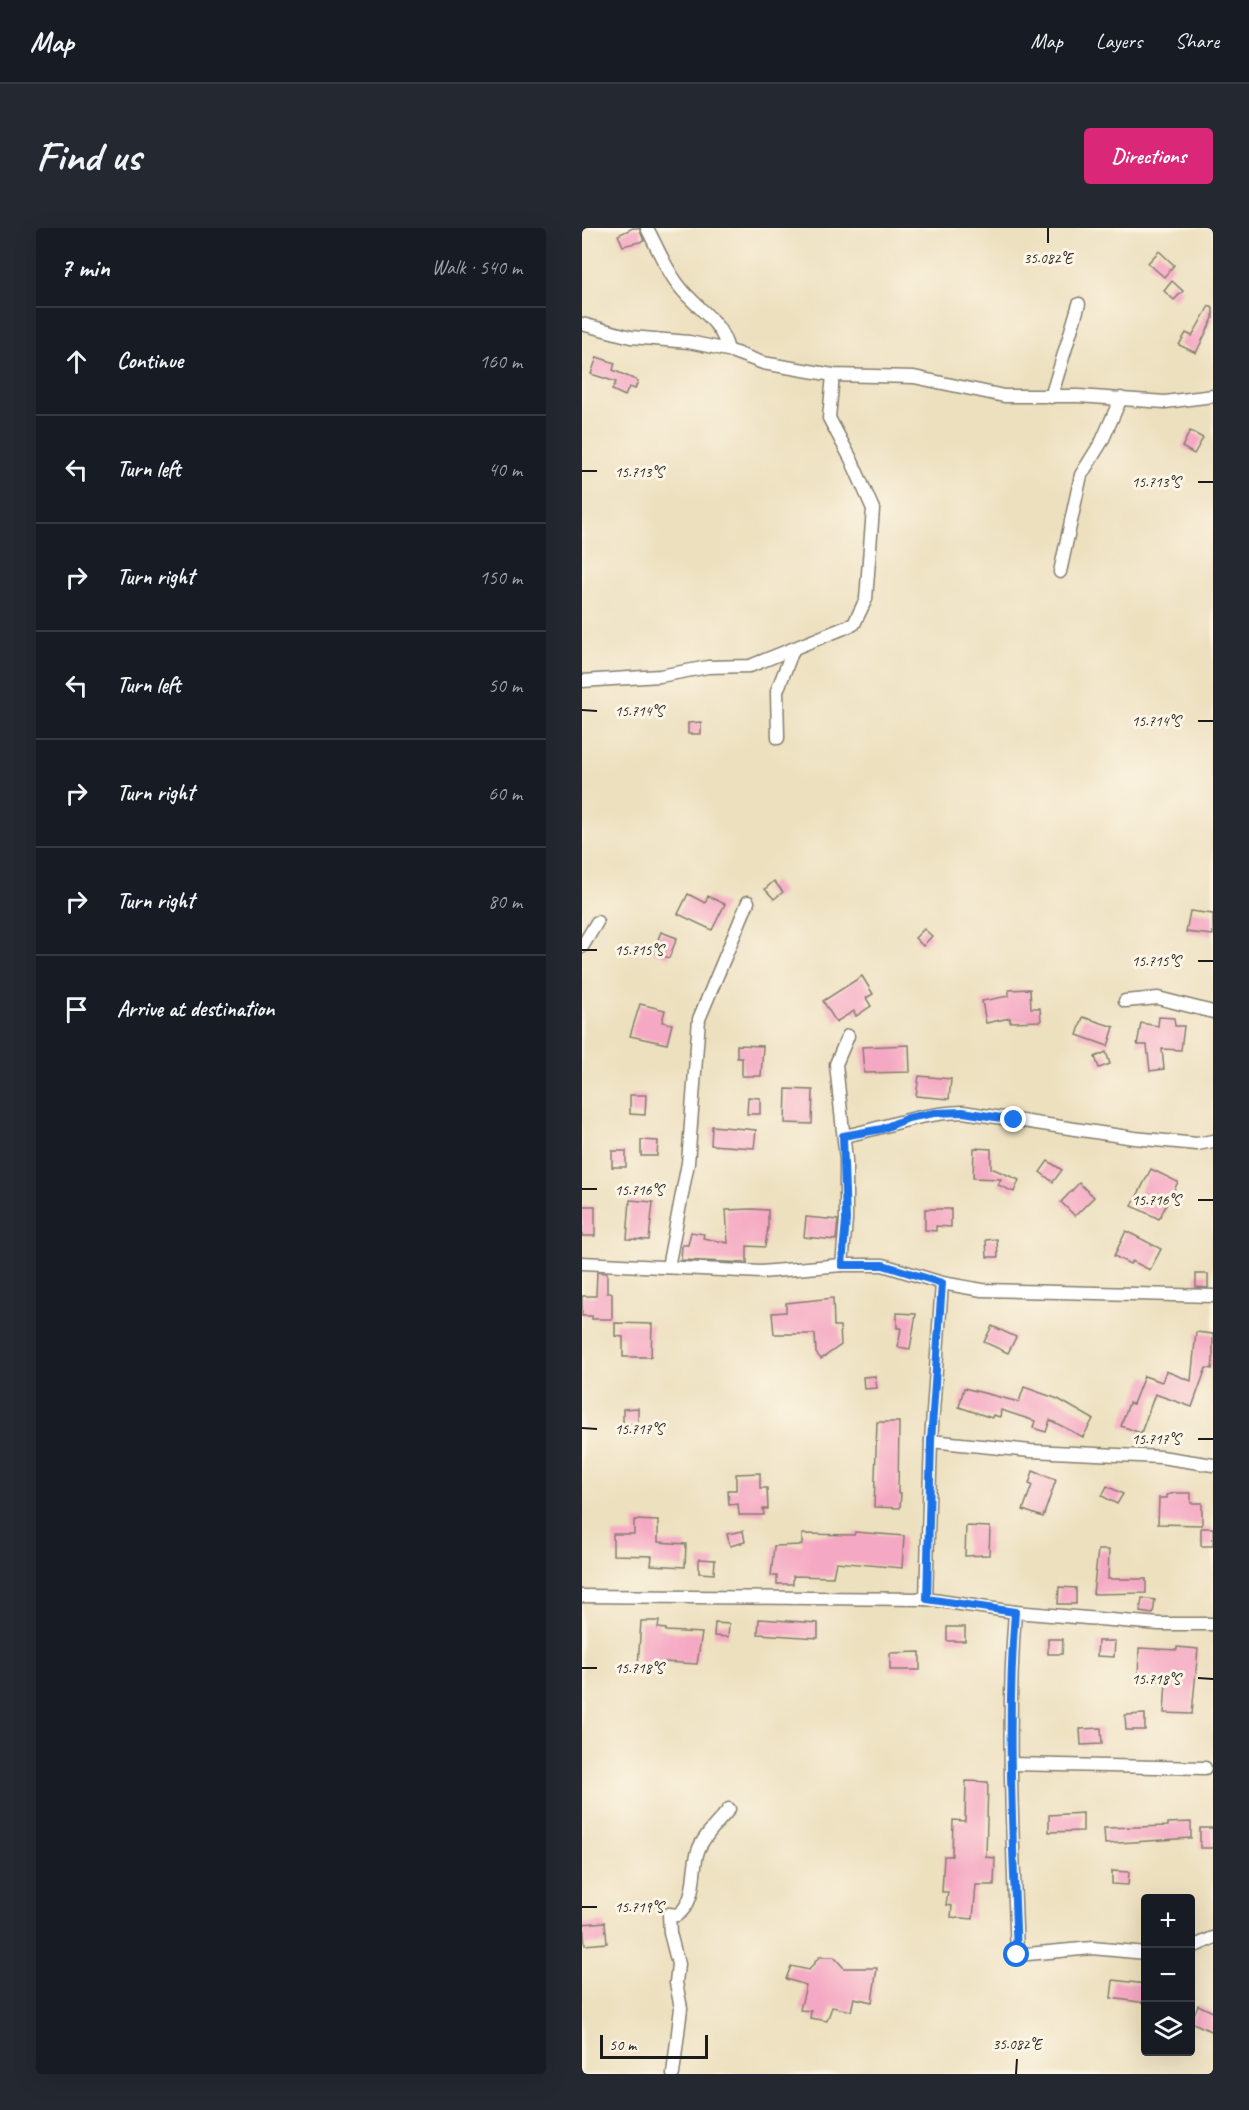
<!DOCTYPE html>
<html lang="en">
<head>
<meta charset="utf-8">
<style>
  :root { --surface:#171b24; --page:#242831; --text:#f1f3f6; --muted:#9ea1a6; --line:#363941; --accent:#db2777 }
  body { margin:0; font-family:Caveat,sans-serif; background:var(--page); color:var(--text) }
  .controls { position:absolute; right:18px; bottom:18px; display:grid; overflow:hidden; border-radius:6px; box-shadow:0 6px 24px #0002 }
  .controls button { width:54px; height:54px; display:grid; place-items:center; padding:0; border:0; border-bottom:2px solid var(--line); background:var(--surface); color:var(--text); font:30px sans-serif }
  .scale { position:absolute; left:18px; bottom:15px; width:108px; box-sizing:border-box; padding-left:6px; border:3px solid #1c1c1c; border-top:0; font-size:16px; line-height:21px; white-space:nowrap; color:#1c1c1c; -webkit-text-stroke:4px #fcf5e5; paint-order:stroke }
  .stop { position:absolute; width:18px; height:18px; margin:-14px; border:4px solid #1a73e8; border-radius:50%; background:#fff }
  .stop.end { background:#1a73e8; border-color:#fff; box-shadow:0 2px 6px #0008 }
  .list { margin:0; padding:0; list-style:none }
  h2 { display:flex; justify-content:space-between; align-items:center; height:78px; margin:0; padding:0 24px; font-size:26px }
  h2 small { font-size:20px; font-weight:400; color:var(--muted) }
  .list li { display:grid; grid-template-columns:39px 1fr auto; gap:18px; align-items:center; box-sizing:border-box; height:108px; padding:0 24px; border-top:2px solid var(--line) }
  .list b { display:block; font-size:22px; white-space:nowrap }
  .list em { font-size:20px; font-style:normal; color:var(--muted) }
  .icon { flex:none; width:33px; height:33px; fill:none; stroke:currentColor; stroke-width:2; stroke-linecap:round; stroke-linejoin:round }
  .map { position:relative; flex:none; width:631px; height:1846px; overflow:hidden; border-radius:6px }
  header { display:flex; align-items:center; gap:36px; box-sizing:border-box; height:84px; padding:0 30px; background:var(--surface); border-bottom:2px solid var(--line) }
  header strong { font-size:28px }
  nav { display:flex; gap:33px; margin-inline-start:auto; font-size:21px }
  .intro { display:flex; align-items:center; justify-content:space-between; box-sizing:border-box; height:144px; padding:0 36px }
  h1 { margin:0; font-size:42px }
  .button { padding:15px 27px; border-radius:6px; background:var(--accent); color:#fff; font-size:21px; font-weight:700 }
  main { display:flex; gap:36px; padding:0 36px }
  aside { flex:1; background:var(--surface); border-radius:6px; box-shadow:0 6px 24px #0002 }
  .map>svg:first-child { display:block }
  .building { fill:#f5a8c3 }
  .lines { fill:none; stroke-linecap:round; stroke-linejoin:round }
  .street-casing { stroke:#847e6e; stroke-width:15 }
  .street { stroke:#fff; stroke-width:12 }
  .route { stroke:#1a73e8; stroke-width:8 }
  .ticks { fill:none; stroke:#1c1c1c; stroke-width:2 }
  .ticks-label { font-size:15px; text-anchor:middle; fill:#1c1c1c; stroke:#fcf5e5; stroke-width:6; stroke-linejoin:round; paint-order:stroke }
</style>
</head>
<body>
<header>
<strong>Map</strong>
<nav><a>Map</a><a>Layers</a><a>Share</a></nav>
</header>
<div class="intro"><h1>Find us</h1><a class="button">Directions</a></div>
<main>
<aside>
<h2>7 min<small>Walk · 540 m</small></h2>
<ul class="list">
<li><svg class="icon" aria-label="ahead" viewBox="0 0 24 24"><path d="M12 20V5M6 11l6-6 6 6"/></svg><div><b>Continue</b></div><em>160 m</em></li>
<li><svg class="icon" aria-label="left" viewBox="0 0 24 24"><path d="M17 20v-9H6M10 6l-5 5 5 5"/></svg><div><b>Turn left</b></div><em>40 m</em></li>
<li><svg class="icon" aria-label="right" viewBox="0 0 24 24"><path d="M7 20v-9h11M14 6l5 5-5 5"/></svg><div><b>Turn right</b></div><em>150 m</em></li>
<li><svg class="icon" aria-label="left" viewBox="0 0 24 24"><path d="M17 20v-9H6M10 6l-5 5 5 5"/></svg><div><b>Turn left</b></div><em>50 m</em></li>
<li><svg class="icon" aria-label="right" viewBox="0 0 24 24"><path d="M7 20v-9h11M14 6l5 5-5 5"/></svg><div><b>Turn right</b></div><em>60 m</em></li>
<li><svg class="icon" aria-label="right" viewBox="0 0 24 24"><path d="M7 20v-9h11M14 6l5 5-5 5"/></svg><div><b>Turn right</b></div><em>80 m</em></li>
<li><svg class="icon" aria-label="arrive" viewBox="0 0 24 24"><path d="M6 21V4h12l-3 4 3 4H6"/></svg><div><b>Arrive at destination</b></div></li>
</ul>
</aside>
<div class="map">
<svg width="631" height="1846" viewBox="0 0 631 1846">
  <rect width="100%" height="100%" fill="#fcf5e5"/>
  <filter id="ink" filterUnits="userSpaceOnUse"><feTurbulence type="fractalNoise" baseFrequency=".0167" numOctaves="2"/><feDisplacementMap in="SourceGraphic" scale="12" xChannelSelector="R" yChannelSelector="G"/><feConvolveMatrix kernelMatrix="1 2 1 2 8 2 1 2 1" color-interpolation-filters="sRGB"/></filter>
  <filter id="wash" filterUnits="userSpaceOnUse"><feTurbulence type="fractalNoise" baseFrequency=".008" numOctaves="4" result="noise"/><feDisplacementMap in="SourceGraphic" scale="24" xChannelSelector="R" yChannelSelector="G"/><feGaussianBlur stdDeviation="1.35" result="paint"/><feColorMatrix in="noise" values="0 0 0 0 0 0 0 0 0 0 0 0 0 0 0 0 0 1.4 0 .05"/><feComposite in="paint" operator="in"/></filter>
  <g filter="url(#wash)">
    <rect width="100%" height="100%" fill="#ede0bf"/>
    <g id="blocks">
      <g class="building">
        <polygon points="51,0 57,0 62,13 41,18 36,7"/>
        <polygon points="577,23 592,37 582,49 566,35"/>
        <polygon points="590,53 601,63 592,72 582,63"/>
        <polygon points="627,78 631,80 631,90 614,125 597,117 604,105 610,108"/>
        <polygon points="15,129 33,135 31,142 56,153 53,161 47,159 43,168 30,162 34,154 9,146"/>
        <polygon points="608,203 621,210 612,226 600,219"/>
        <polygon points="119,494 119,506 106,506 106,495"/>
        <polygon points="192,653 201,664 192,671 183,661"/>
        <polygon points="106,666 123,675 126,668 143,676 130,702 96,686"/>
        <polygon points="608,683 631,686 631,707 604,704"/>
        <polygon points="342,701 350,708 341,718 333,710"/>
        <polygon points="79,704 95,710 87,730 71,724"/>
        <polygon points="280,748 291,766 284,770 289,778 274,788 272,783 254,794 241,773"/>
        <polygon points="448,761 449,780 458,780 459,793 428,794 428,790 404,795 400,773 427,768 427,762"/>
        <polygon points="58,776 83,782 80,794 90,796 85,816 48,808"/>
        <polygon points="501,789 532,799 526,818 495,807"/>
        <polygon points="577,789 592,790 593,798 602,798 599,822 580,821 582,841 568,843 565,817 555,817 559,795 576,798"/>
        <polygon points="155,817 181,818 179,848 160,848 160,830 155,830"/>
        <polygon points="327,817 328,844 282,845 280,819"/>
        <polygon points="524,824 528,836 517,840 513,829"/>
        <polygon points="337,848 369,851 367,871 334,868"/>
        <polygon points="204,861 231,862 230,896 203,895"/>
        <polygon points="48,867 64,867 63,887 48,886"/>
        <polygon points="166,869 178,870 178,886 165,886"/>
        <polygon points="130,898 174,902 172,920 129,917"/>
        <polygon points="59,912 76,913 75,928 59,928"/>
        <polygon points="392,920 409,921 409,940 437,952 432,964 416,957 419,951 391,950"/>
        <rect x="30" y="923" width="14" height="16"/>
        <polygon points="466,933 480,942 471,954 458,944"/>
        <polygon points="569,941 596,954 577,991 550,978"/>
        <polygon points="497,955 512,969 493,988 479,974"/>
        <polygon points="48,972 71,974 67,1012 45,1011"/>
        <rect x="0" y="978" width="13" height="30"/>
        <polygon points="170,981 186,982 186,999 183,1019 165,1018 165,1035 99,1032 100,1017 106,1017 109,1004 122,1006 121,1010 146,1015 144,982"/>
        <polygon points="343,981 369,981 369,999 354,998 354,1003 343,1002"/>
        <polygon points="224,989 256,992 254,1012 222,1009"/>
        <polygon points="544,1003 579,1021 568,1042 550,1033 548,1036 532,1028"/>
        <polygon points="415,1011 416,1029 405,1029 404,1012"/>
        <polygon points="15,1044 25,1045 25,1065 30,1065 30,1091 10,1091 10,1088 0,1088 0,1068 14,1068"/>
        <polygon points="614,1046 626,1046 626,1060 614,1059"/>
        <polygon points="251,1070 252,1098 258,1098 259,1117 239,1131 234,1125 233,1106 192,1106 190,1085 204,1084 204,1075"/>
        <polygon points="315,1085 334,1086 328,1121 316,1119 319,1100 315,1100"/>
        <polygon points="33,1095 70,1096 69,1129 41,1129 41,1109 33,1108"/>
        <polygon points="410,1098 434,1109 426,1125 402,1114"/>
        <polygon points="614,1104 631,1106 631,1132 630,1141 624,1140 610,1179 573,1166 559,1205 539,1198 547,1175 551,1176 562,1148 580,1154 584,1143 609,1153"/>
        <polygon points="293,1148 295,1160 282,1161 281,1149"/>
        <polygon points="442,1159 476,1171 511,1191 501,1209 468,1192 464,1204 451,1200 453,1193 419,1182 418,1189 411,1187 410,1190 377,1179 382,1160 437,1174"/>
        <polygon points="56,1180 56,1196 41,1196 41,1181"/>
        <polygon points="295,1194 317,1194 316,1265 319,1265 318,1280 292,1279"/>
        <polygon points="451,1243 474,1252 461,1289 441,1282 450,1257 447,1256"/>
        <polygon points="178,1245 178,1260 185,1260 186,1281 181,1281 182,1287 157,1287 156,1276 147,1277 146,1262 154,1262 154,1246"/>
        <polygon points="525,1258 541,1266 535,1276 520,1268"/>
        <polygon points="593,1265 609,1265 609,1275 620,1275 620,1297 576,1296 577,1270 585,1270 585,1267"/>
        <polygon points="52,1292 76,1293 76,1314 104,1316 103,1339 69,1337 70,1328 31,1327 31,1306 52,1306"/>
        <polygon points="384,1298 408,1299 407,1327 383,1328"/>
        <rect x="619" y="1300" width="12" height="18"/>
        <polygon points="161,1303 163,1314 148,1318 145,1306"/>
        <polygon points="273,1304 322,1308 320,1340 254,1334 251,1349 211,1348 211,1356 195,1356 195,1348 189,1348 192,1318 220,1317 220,1306 272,1307"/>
        <polygon points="516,1322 527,1322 526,1351 564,1351 564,1365 511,1366"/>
        <polygon points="117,1331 133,1332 132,1346 117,1345"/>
        <polygon points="477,1359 494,1360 494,1376 476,1376"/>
        <polygon points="560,1370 573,1372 571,1386 558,1384"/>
        <polygon points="177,1391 236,1395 236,1410 176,1406"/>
        <polygon points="59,1393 77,1393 76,1400 84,1401 84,1403 120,1405 115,1436 82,1434 78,1435 78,1440 56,1439"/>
        <polygon points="133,1395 147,1396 146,1409 132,1408"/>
        <rect x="365" y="1399" width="18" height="14"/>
        <polygon points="466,1411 481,1411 480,1426 466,1426"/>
        <polygon points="516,1413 533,1413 532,1429 515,1428"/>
        <polygon points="595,1419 616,1421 610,1486 582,1485 584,1453 556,1452 557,1420 595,1422"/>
        <polygon points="338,1424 338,1442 308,1442 308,1425"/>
        <polygon points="563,1486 563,1502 544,1502 543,1487"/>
        <polygon points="519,1500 520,1516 499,1517 498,1501"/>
        <polygon points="384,1553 406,1554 404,1629 413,1630 412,1657 394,1657 391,1691 369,1689 370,1678 364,1677 366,1664 360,1664 362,1628 370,1628 371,1592 383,1593"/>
        <polygon points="501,1585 501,1603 467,1604 467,1587"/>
        <polygon points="609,1594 609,1610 523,1616 522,1600 586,1598 586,1595"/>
        <rect x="618" y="1600" width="13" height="20"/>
        <polygon points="530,1643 547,1644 546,1657 530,1656"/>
        <polygon points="23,1694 25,1715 3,1717 1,1696"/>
        <polygon points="237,1729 252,1729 262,1740 295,1740 290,1774 272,1770 269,1783 250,1779 245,1793 228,1790 229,1783 218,1782 224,1757 204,1751 209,1738 227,1742"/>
        <polygon points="531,1752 564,1756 564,1775 529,1770"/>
        <polygon points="616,1777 631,1784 631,1804 609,1794"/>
      </g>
    </g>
  </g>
  <g filter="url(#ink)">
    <use href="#blocks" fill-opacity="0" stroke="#847e6e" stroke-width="1.5"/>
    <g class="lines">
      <g class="street-casing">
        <g id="street">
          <path d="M65,0C76,21 86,46 102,64C120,84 139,94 146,122"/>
          <polyline points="0,96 49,109 107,114 146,122 181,135 251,147 332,149 422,168 496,168 583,174 631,168"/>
          <polyline points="469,169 497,76"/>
          <polyline points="478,344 499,247 520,213 539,170"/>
          <polyline points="0,453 78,448 126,439 168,438 272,396 284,371 291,281 269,231 247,190 251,147"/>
          <polyline points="196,510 195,463 211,422"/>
          <polyline points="0,719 15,694"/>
          <polyline points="543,773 576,770 631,784"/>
          <path d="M262,908C303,900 337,885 381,884L552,910L615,916L631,913"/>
          <polyline points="0,1035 179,1044 260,1037 301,1037 360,1055 400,1062 631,1068"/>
          <polyline points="260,1037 264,992 264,932 254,836 266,808"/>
          <polyline points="86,1039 106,935 117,791 166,674"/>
          <polyline points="349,1213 360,1055"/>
          <path d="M0,1368L344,1371L433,1384C424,1499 431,1613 435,1727L510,1720L564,1725"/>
          <polyline points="344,1371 349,1213 449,1223 579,1229 631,1237"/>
          <polyline points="433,1384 577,1396 631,1396"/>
          <polyline points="429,1536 623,1540"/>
          <polyline points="608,1720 631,1710"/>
          <path d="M91,1846L99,1780L94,1755L96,1736L88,1705L87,1686L95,1687C116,1673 109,1643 116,1623C121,1608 138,1593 147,1581"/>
        </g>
      </g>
      <use href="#street" class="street"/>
    </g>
  </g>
  <g class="lines" filter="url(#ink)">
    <path class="route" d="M432,892L381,884L352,885L326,890L300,901L261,908L264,992L260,1037H301L360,1055L349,1213L345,1371L433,1384C424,1499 431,1613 435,1727"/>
  </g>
  <path class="ticks" d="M466,15V0M0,243H15M616,254H631M0,482L15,483M616,493H631M0,722H15M616,733H631M0,961H15M616,972H631M0,1200L15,1201M616,1211H631M0,1440H15M616,1450L631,1451M0,1679H15M434,1846L435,1831"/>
  <g class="ticks-label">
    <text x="466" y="35">35.082°E</text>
    <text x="57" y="249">15.713°S</text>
    <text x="574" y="259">15.713°S</text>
    <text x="57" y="488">15.714°S</text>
    <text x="574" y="498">15.714°S</text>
    <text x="57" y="727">15.715°S</text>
    <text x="574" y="738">15.715°S</text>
    <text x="57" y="967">15.716°S</text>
    <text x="574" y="977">15.716°S</text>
    <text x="57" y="1206">15.717°S</text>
    <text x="574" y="1216">15.717°S</text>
    <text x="57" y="1445">15.718°S</text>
    <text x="574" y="1456">15.718°S</text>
    <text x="57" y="1684">15.719°S</text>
    <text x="435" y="1821">35.082°E</text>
  </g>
</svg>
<div class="controls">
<button>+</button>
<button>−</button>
<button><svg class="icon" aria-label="layers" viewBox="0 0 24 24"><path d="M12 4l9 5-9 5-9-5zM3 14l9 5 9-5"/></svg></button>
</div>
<div class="scale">50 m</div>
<div class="stop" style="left:435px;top:1727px"></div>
<div class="stop end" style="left:432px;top:892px"></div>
</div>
</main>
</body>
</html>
